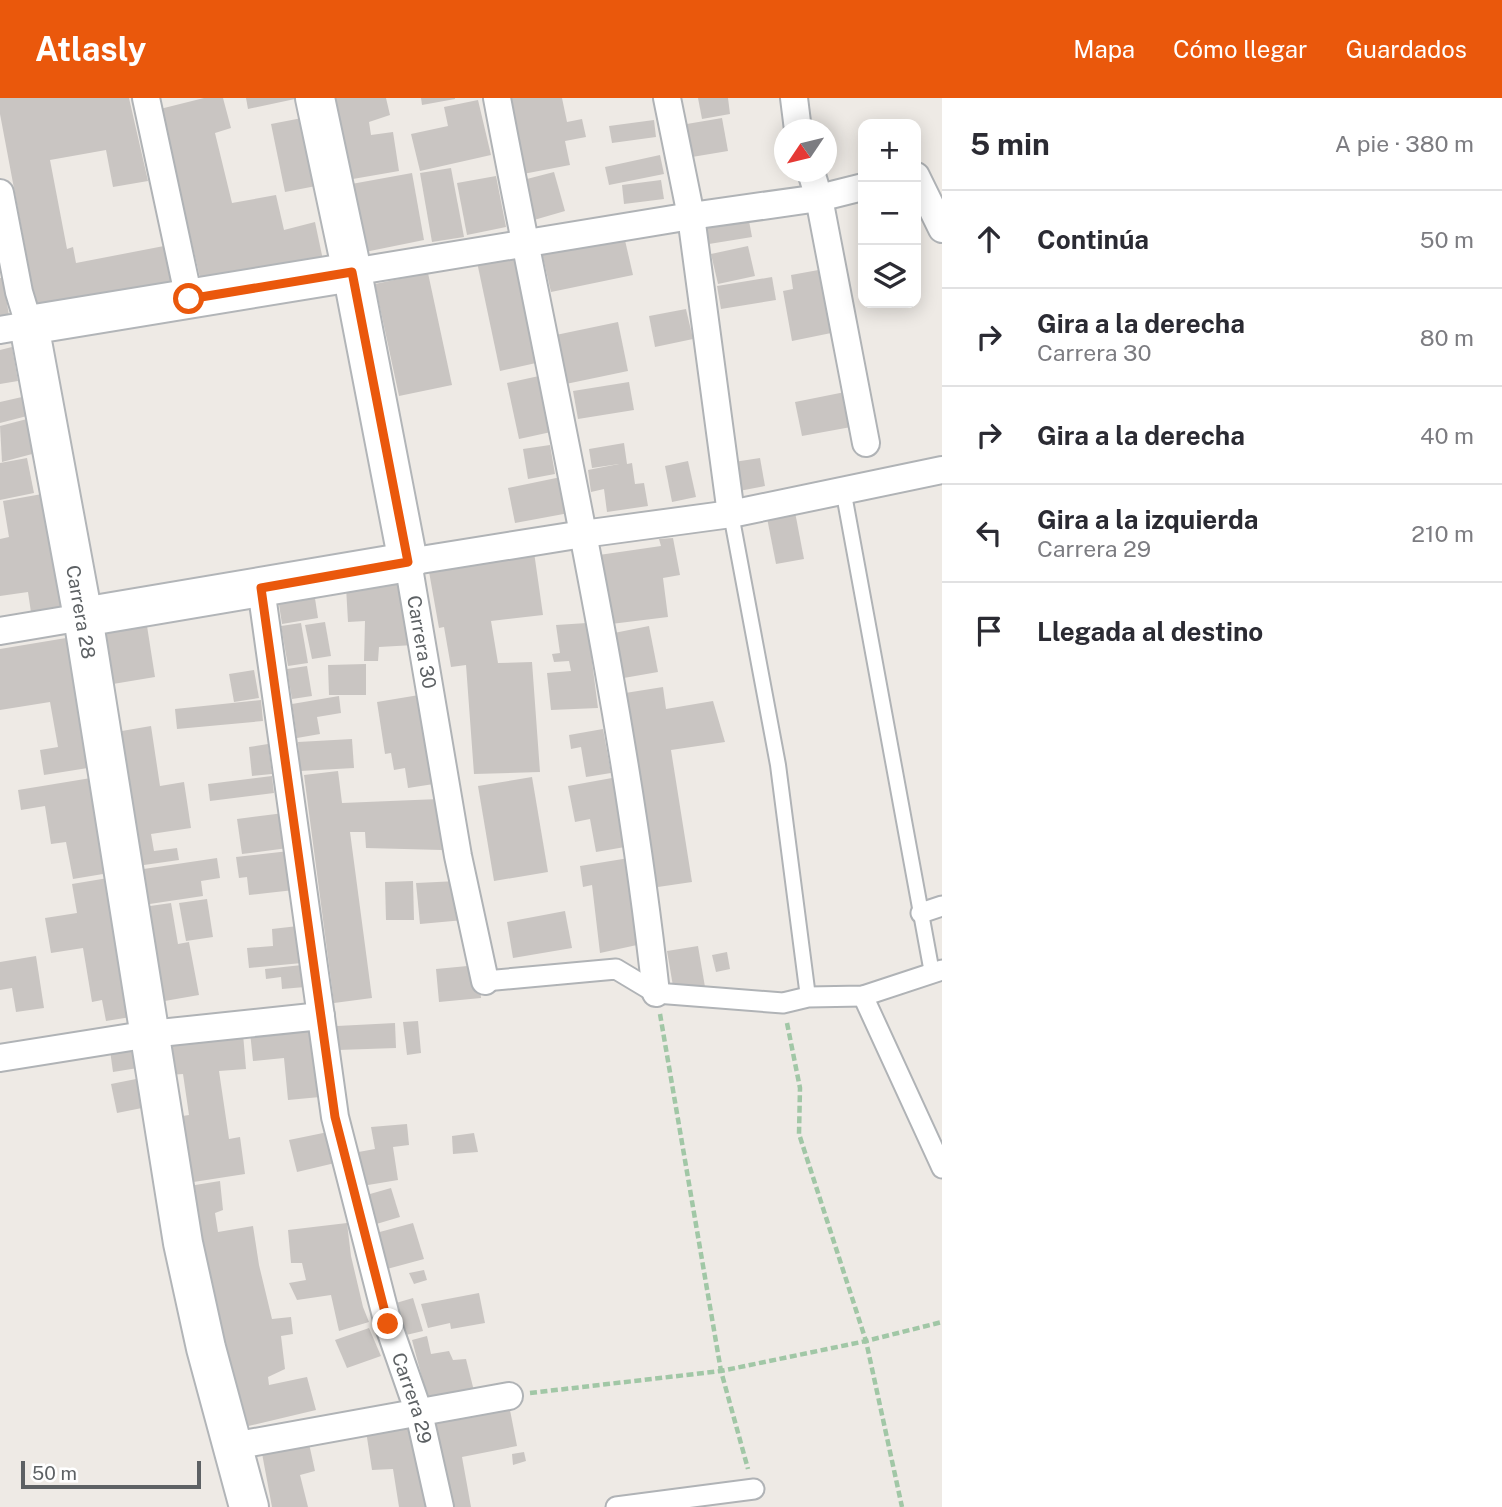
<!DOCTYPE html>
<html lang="es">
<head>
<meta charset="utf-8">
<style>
  :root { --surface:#fff; --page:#f2f2f3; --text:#2b2b33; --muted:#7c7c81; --line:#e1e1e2; --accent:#ea580c }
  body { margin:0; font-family:"Public Sans",sans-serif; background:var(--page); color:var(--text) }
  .controls { position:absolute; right:21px; top:21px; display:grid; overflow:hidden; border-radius:14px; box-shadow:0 4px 18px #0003 }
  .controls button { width:63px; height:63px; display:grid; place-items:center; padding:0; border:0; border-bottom:2px solid var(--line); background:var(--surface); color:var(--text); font:35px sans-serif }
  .compass { position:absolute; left:774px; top:21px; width:63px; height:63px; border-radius:50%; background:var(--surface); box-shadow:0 4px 18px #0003; rotate:235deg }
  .scale { position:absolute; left:21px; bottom:18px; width:180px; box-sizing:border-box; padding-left:7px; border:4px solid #5d6164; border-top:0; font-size:19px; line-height:24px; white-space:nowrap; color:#5d6164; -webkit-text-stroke:5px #fff; paint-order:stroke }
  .stop { position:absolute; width:21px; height:21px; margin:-16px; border:5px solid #ea580c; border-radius:50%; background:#fff }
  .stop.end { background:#ea580c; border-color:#fff; box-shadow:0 2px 7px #0008 }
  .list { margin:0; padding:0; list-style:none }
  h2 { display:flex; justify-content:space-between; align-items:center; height:91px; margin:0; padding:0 28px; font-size:30px }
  h2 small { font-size:23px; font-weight:400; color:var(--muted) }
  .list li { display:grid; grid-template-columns:46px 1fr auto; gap:21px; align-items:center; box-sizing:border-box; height:98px; padding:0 28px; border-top:2px solid var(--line) }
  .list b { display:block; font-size:26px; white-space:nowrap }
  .list p { margin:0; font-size:23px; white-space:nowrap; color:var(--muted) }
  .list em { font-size:23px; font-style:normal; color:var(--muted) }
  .icon { flex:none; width:38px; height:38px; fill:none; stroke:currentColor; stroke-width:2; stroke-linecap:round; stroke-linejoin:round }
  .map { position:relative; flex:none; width:942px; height:1409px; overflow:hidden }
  header { display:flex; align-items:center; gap:42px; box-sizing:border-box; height:98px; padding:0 35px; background:var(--accent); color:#fff }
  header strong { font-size:33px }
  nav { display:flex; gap:38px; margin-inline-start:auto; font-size:24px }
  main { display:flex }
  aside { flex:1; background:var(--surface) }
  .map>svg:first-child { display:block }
  .building { fill:#c9c5c2 }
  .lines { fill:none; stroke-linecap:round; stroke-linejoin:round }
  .service-casing { stroke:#b0b3b6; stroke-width:18 }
  .pedestrian-casing { stroke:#b0b3b6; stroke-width:23 }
  .minor-casing { stroke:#b0b3b6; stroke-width:30 }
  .secondary-casing { stroke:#b2b5b8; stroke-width:42 }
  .path { stroke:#a1c7a6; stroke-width:4.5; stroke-dasharray:7 3.5; stroke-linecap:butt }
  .service { stroke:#fff; stroke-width:14 }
  .pedestrian { stroke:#fff; stroke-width:19 }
  .minor { stroke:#fff; stroke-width:26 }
  .secondary { stroke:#fff; stroke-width:38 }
  .route { stroke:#ea580c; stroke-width:9 }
  .labels { text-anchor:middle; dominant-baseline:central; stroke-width:5; stroke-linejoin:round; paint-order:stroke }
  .street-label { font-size:19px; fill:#5d6164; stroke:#fff }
</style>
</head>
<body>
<header>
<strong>Atlasly</strong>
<nav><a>Mapa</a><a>Cómo llegar</a><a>Guardados</a></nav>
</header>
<main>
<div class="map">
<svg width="942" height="1409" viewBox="0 0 942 1409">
  <rect width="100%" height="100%" fill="#eeeae5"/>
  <g class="building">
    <polygon points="0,0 129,0 148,83 113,89 106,52 50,62 67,151 73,149 76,165 164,148 173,193 38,218 0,16"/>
    <polygon points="204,0 223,0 231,30 215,35 232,105 276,97 284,132 315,124 323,162 202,188 160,11"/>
    <polygon points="246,0 295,0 295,1 248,11"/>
    <polygon points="328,0 386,0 390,17 369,24 371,37 393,34 399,73 347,82"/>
    <polygon points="421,0 455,0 455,1 422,7"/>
    <polygon points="508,0 562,0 567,24 582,21 586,39 565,43 570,67 523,76"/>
    <polygon points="698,0 728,0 730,16 702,21"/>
    <polygon points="478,2 491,57 420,73 411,36 448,28 444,9"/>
    <polygon points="302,20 316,88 285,94 271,26"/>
    <polygon points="722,20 728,53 686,60 681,27"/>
    <polygon points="654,22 656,39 612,45 609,28"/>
    <polygon points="660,57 664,76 609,87 605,69"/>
    <polygon points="451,70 464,139 432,144 420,75"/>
    <polygon points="554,74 565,113 534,122 523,82"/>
    <polygon points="412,75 424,142 360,155 346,87"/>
    <polygon points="496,78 506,129 467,137 457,85"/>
    <polygon points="661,82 664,101 624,106 622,87"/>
    <polygon points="747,112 752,139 709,146 704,119"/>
    <polygon points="624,138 633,177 551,194 542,155"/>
    <polygon points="748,148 755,178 718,186 711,156"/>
    <polygon points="513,156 536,265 500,273 477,164"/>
    <polygon points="824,171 841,233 792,243 783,193 793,191 791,177"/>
    <polygon points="428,175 452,287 399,298 375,186"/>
    <polygon points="772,179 776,202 721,211 717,188"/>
    <polygon points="0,180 3,180 10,224 0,226"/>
    <polygon points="686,211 693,241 655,249 649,218"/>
    <polygon points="618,224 628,273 561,287 551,238"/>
    <polygon points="12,249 18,283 0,286 0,252"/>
    <polygon points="539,278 551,334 519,341 507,285"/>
    <polygon points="629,284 634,312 578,321 573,293"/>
    <polygon points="845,294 851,329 802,338 795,304"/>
    <polygon points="22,299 27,318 0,325 0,304"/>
    <polygon points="27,321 36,355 2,364 0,328"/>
    <polygon points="624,345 627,366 632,365 635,386 644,385 648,408 607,414 604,391 591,394 588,372 619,366 592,370 589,351"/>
    <polygon points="550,347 555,376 528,381 523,351"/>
    <polygon points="27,360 34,395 0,402 0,365"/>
    <polygon points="760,360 765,388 739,393 734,364"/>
    <polygon points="688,363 696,399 672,404 665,368"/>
    <polygon points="561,379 569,415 515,425 508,390"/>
    <polygon points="42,396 63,516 32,521 28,494 0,498 0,441 9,439 3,403"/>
    <polygon points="795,414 804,461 776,466 767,420"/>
    <polygon points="673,440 680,477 663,480 668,519 611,526 599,457 661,448 659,441"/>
    <polygon points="534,454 543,517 491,523 498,565 532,564 540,674 474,676 466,567 451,569 444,529 439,530 428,468"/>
    <polygon points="398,480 414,547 379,549 378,563 364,563 365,523 348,524 346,489"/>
    <polygon points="314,494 318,520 282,526 278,500"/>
    <polygon points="325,524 331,558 312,561 305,527"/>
    <polygon points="301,525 308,565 288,568 281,528"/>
    <polygon points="587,525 598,610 551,612 547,575 571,573 569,563 554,564 552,556 560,555 556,527"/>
    <polygon points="147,528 155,579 107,587 98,536"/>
    <polygon points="649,528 658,574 618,581 609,536"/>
    <polygon points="72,539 94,669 44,677 40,652 58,649 50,604 0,612 0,551"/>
    <polygon points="366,566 366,597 329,597 328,567"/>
    <polygon points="307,568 312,598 292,601 287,571"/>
    <polygon points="254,572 259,600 234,604 229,576"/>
    <polygon points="663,589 666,611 713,603 725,644 671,652 692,784 651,790 619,596"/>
    <polygon points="425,596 440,685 408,690 405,670 394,672 391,655 385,656 377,604"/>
    <polygon points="339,598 341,615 317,619 320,636 297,640 292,606"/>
    <polygon points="261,602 263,623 177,631 175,611"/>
    <polygon points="151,628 160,688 184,684 191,730 151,736 154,753 177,750 179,762 137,768 116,634"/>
    <polygon points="603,631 611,675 586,679 581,649 571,651 569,637"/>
    <polygon points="352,641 354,670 300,673 298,644"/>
    <polygon points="268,646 272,676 252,678 249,649"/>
    <polygon points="338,673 342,705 439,701 442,752 366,750 365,734 350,734 372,900 334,905 304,677"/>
    <polygon points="272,678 274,695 210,703 208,686"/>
    <polygon points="532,679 548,774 494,783 478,688"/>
    <polygon points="91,680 115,774 73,781 66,744 51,746 45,708 21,712 18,692"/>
    <polygon points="612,680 625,749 596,754 590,721 575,724 568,688"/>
    <polygon points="284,715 288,750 242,756 237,721"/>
    <polygon points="289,753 294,792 249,797 247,779 239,780 236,759"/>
    <polygon points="217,760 220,780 201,783 203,798 143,807 137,772"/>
    <polygon points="629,760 637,847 600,855 592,787 583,789 580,768"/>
    <polygon points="114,779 137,918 106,923 102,902 92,904 83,850 51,855 45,820 77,815 72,786"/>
    <polygon points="413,783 414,822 386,822 385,784"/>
    <polygon points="458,783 464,822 420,826 416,785"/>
    <polygon points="207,801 213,839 186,843 179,805"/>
    <polygon points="171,805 178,846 189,844 199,897 159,904 143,809"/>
    <polygon points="565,813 572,850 513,860 507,824"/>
    <polygon points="298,828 302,865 249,870 247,850 273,848 272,831"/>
    <polygon points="698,848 705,889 674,894 667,853"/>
    <polygon points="727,854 730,871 716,874 712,857"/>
    <polygon points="36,858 44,910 16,914 12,890 0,892 0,864"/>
    <polygon points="302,867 305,889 282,891 281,879 266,881 265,871"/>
    <polygon points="478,867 481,900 439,904 436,871"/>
    <polygon points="418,923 421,955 407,957 403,924"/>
    <polygon points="395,925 396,950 338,952 337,928"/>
    <polygon points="313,929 320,999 288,1002 284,960 253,963 250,934"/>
    <polygon points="243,936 246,971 219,973 229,1041 240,1039 245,1076 187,1085 176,1019 189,1017 183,976 169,977 166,942"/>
    <polygon points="139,940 144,969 113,974 109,945"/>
    <polygon points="146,979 152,1008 117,1015 111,986"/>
    <polygon points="407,1026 409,1047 393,1049 398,1082 362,1088 353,1055 375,1051 371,1029"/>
    <polygon points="328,1034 335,1065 297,1074 289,1042"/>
    <polygon points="474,1035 478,1054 453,1056 452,1038"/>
    <polygon points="220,1083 223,1112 215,1115 218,1134 253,1128 259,1167 272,1221 291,1219 293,1236 281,1238 285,1271 268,1279 269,1287 307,1279 316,1312 244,1329 223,1250 189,1088"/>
    <polygon points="391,1090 400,1119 373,1127 363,1098"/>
    <polygon points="347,1125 351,1158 363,1209 369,1224 339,1233 331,1197 297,1202 289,1185 306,1182 302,1165 291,1165 288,1132"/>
    <polygon points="413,1125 424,1161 387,1171 376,1135"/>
    <polygon points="424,1172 427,1182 414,1186 409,1175"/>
    <polygon points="479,1195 485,1225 451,1231 450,1225 428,1230 421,1206"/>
    <polygon points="413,1200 423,1233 406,1237 396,1205"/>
    <polygon points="369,1230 381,1258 347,1270 335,1242"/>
    <polygon points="427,1238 431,1256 449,1253 453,1262 466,1261 474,1293 428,1302 412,1242"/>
    <polygon points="509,1307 517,1348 462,1359 471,1409 451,1409 433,1325"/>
    <polygon points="411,1323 427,1409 399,1409 393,1371 372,1372 366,1333"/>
    <polygon points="308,1341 315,1373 300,1377 308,1409 272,1409 261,1350"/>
    <polygon points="524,1354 526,1363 513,1367 512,1356"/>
  </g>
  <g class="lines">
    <g class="service-casing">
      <g id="service">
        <polyline points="843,391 932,875"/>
        <polyline points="731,416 778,667 808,899"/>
      </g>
    </g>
    <g class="pedestrian-casing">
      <g id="pedestrian">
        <polyline points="921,815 942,808"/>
        <polyline points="485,883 616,871 656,895 783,905 808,899 863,898 942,872"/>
        <polyline points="863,898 942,1070"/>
        <polyline points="616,1409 754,1391"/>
      </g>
    </g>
    <g class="minor-casing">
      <g id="minor">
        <polyline points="146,0 189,201"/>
        <path d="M497,0C553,297 623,594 656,895"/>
        <polyline points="667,0 691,118 731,416"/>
        <polyline points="794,0 798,32"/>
        <polyline points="811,74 819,100 866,345"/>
        <polyline points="916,78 942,131"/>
        <polyline points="0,95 19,194 29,227 0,232"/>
        <polyline points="352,174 691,118 819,100 863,89"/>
        <path id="s1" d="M261,490L335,1019L388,1226L419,1315L440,1409"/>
        <polyline points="0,533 83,519"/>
        <polyline points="485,883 458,758 408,464 583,436 731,416 942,372"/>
        <polyline points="0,960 150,936 321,918"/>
        <polyline points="233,1348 509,1298"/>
      </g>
    </g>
    <g class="secondary-casing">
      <g id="secondary">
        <polyline points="83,519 408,464 352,174 315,0"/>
        <polyline points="249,1409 206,1250 183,1145 83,519 29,227 352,174"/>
      </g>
    </g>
    <g class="path">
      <polyline points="660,916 721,1273 748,1371"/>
      <polyline points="787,925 800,990 799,1036 866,1243 902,1409"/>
      <polyline points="530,1295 721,1273 866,1243 942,1224"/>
    </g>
    <use href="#service" class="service"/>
    <use href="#pedestrian" class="pedestrian"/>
    <use href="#minor" class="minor"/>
    <use href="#secondary" class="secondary"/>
  </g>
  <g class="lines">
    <polyline class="route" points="189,201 352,174 408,464 261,490 335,1019 388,1226"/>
  </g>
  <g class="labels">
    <g class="street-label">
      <text transform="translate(81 514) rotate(80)">Carrera 28</text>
      <text transform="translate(422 544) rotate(80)">Carrera 30</text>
      <text stroke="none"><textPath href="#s1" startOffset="826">Carrera 29</textPath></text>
    </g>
  </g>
</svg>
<div class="controls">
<button>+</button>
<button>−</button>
<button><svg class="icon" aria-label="layers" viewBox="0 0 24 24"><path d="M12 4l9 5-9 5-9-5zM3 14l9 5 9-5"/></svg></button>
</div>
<svg class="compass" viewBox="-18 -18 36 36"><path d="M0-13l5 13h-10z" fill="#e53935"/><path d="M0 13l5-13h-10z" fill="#7c7c81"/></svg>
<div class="scale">50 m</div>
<div class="stop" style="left:189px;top:201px"></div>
<div class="stop end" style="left:388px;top:1226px"></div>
</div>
<aside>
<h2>5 min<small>A pie · 380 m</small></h2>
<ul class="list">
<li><svg class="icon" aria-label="ahead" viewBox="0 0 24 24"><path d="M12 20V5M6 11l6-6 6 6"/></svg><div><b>Continúa</b></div><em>50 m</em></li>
<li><svg class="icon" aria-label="right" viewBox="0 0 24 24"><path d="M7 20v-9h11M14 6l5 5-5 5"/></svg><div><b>Gira a la derecha</b><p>Carrera 30</p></div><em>80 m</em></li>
<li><svg class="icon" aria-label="right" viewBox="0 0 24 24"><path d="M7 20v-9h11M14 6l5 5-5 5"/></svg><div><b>Gira a la derecha</b></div><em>40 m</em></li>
<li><svg class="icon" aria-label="left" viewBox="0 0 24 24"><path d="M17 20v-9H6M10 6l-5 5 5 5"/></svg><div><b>Gira a la izquierda</b><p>Carrera 29</p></div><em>210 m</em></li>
<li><svg class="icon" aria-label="arrive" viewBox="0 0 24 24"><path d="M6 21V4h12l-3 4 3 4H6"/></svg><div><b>Llegada al destino</b></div></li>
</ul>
</aside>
</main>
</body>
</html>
